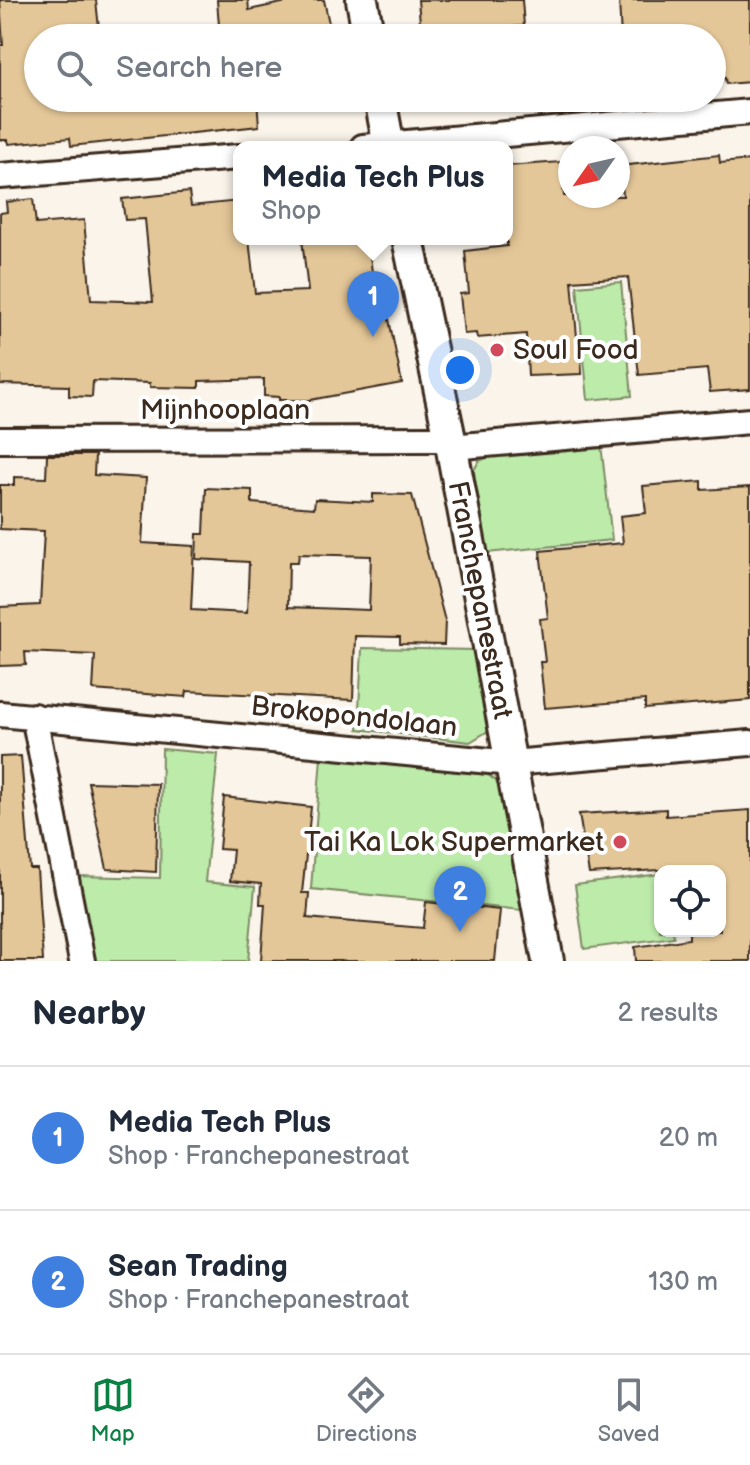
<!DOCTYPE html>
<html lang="en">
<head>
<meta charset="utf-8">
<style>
  :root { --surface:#fff; --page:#f6f6f7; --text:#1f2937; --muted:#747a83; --line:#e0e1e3; --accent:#0b8043 }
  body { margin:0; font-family:"Balsamiq Sans",sans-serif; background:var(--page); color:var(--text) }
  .controls { position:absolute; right:24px; bottom:24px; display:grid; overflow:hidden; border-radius:16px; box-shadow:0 2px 6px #0004 }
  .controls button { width:72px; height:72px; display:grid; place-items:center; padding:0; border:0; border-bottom:2px solid var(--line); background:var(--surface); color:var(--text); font:40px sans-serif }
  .compass { position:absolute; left:558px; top:136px; width:72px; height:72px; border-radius:50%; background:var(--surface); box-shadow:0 2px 6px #0004; rotate:236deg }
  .you { position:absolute; left:460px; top:370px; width:28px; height:28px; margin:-20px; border:6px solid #fff; border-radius:50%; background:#1a73e8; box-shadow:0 0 0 12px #1a73e833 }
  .badge { display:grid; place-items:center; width:52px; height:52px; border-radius:50%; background:var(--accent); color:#fff; font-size:26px; font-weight:700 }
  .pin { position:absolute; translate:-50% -66px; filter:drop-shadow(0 2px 4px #0008) }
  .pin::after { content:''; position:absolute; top:42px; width:28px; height:24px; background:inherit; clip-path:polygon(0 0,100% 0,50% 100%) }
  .popup { position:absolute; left:233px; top:141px; width:280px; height:104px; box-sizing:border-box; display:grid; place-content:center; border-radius:16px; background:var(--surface); filter:drop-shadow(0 2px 6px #0005); font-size:26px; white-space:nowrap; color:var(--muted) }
  .popup b { font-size:30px; color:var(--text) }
  .popup::after { content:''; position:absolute; left:50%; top:100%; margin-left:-16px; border:16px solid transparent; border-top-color:var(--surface) }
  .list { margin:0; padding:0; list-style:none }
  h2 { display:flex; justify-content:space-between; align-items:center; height:104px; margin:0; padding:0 32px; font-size:34px }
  h2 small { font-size:26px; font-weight:400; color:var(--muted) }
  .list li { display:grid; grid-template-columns:52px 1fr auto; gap:24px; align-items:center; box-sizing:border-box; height:144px; padding:0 32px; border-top:2px solid var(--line) }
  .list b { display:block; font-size:30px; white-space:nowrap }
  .list p { margin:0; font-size:26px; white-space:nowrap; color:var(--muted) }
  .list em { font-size:26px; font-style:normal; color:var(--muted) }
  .icon { flex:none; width:44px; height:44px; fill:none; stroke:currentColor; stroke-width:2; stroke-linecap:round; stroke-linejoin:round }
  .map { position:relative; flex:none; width:750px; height:961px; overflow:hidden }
  .search { position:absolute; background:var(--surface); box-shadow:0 2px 6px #0004; left:24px; right:24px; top:24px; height:88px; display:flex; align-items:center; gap:20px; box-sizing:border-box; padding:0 28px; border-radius:44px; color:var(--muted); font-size:30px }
  .sheet { height:392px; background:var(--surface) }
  nav { display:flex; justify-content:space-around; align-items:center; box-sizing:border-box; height:112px; border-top:2px solid var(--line); background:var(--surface); font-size:22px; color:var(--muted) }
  nav a { display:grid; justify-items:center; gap:4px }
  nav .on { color:var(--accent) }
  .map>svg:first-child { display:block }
  .green { fill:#bcebaa; stroke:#7c8a64; stroke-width:2 }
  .building { fill:#e4c798; stroke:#3b2a1e; stroke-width:2; fill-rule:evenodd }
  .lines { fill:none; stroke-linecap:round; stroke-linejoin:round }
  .minor-casing { stroke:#3b2a1e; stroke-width:30 }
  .tertiary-casing { stroke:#3b2a1e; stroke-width:36 }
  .minor { stroke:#fff; stroke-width:24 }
  .tertiary { stroke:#fff; stroke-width:30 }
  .poi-dot { fill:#d1495b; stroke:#fff; stroke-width:3 }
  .labels { text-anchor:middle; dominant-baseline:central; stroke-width:8; stroke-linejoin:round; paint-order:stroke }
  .poi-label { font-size:28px; fill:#3b2a1e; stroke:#fff; text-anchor:start }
  .street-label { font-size:28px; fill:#3b2a1e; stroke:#fff }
</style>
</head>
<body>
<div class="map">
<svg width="750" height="961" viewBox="0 0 750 961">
  <rect width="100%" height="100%" fill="#faf4ea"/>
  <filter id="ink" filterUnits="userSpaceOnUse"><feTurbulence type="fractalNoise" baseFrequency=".0125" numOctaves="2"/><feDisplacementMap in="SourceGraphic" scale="16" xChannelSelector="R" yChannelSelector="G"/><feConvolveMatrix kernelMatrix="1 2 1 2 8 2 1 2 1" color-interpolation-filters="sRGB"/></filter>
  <g filter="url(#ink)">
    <g class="green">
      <polygon points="621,282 632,396 588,400 577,286"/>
      <polygon points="601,444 612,540 487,553 475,480 474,470 479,461 493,455"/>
      <polygon points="362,648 478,650 492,720 488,731 470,742 358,729"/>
      <polygon points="162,749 218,754 205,882 255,887 248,961 92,961 77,876 160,878"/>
      <polygon points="321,757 488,775 496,781 503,797 521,910 311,889"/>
      <polygon points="660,874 660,931 673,931 674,937 584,949 575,885"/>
    </g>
    <g class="building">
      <polygon points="0,0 96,0 100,38 38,38 38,98 257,98 259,126 71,146 70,138 9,144 8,140 0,140 0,45 3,45"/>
      <polygon points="217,0 248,0 249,10 296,0 324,0 331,33 309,38 220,38"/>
      <polygon points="418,0 522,0 524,26 421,34"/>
      <polygon points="619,0 750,0 750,82 726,84 725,78 712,80 712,38 621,38"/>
      <polygon points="719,155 720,163 750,160 750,389 710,392 707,369 639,375 628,277 572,281 577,337 580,337 582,374 528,376 526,334 477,338 476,333 464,334 460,294 469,293 465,251 507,246 507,166 561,162 564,196 623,196 620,166"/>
      <polygon points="189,192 191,206 239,201 239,239 249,239 255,293 308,291 302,239 368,239 375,297 384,295 402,383 310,400 279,400 279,397 264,396 264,379 199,381 199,388 150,387 150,383 93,381 92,397 69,396 69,386 0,384 0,213 7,212 6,202 33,199 36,224 84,220 91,300 153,302 145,219 125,220 122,199"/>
      <path d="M47,455H95L94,475L146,478L142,543L194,546L191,610L247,613L249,562L196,559L197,534H204L206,488L252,490V503L314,508L315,499L373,502V494L412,495L445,621L444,645L400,644V637L355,636L353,700L187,691L186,697L93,690L95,655L25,652L26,665L0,666V607L40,605L44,531L0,529V485H14V477L46,478ZM299,554L371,556L369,610L288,607L289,562H298Z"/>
      <polygon points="702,481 702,490 750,487 750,700 645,709 645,700 545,708 540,662 545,662 540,619 548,618 540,551 623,543 620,516 646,513 643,486"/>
      <polygon points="21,756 30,869 37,869 43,961 0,961 0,757"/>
      <polygon points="88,782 158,784 156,872 107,869"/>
      <polygon points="224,797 311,807 302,893 309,893 307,918 423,928 426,902 500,910 495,961 261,961 265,904 260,904 261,884 230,881 233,850 219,849"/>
      <polygon points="666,809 666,816 750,810 750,961 636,961 635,947 689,939 689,933 699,931 720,931 720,871 677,871 677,869 589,874 579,814"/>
    </g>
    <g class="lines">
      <g class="minor-casing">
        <g id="minor">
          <polyline points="363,147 750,112"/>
          <polyline points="0,176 239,157"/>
          <polyline points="0,440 450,439"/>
          <polyline points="451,447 750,421"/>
          <polyline points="0,714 511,763 750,743"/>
          <polyline points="34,716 82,961"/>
        </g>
      </g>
      <g class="tertiary-casing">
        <g id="tertiary">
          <polyline points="362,0 369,38"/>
          <polyline points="380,98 389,147"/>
          <polyline points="408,239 450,439 548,961"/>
        </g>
      </g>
      <use href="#minor" class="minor"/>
      <use href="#tertiary" class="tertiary"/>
    </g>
  </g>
  <g class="poi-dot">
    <circle cx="497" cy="350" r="8"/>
    <circle cx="620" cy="842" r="8"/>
  </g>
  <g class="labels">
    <g class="poi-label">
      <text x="513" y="350">Soul Food</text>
      <text x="604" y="842" text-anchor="end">Tai Ka Lok Supermarket</text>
    </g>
    <g class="street-label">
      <text x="225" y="410">Mijnhooplaan</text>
      <text transform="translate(480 600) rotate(79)">Franchepanestraat</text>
      <text transform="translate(354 717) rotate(6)">Brokopondolaan</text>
    </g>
  </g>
</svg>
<div class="controls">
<button><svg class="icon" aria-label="locate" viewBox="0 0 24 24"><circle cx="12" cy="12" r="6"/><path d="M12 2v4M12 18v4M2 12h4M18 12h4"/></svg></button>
</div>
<svg class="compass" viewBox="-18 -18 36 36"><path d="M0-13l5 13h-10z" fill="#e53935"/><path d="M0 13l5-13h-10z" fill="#747a83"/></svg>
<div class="you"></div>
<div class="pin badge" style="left:373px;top:337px;background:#3f7fe0">1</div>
<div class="popup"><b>Media Tech Plus</b>Shop</div>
<div class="pin badge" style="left:460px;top:932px;background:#3f7fe0">2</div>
<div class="search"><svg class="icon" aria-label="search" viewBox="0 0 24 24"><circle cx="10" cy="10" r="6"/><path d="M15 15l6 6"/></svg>Search here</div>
</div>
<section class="sheet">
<h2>Nearby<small>2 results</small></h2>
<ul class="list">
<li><span class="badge" style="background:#3f7fe0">1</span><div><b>Media Tech Plus</b><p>Shop · Franchepanestraat</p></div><em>20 m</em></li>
<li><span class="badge" style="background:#3f7fe0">2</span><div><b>Sean Trading</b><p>Shop · Franchepanestraat</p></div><em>130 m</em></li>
</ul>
</section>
<nav>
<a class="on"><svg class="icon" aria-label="map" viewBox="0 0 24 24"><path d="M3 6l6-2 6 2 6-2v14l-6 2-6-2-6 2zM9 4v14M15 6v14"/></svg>Map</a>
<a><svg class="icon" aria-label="directions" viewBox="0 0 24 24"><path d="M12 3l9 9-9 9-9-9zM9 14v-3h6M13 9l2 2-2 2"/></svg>Directions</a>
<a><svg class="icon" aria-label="saved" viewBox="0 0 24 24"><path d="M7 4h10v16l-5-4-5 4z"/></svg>Saved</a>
</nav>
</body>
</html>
